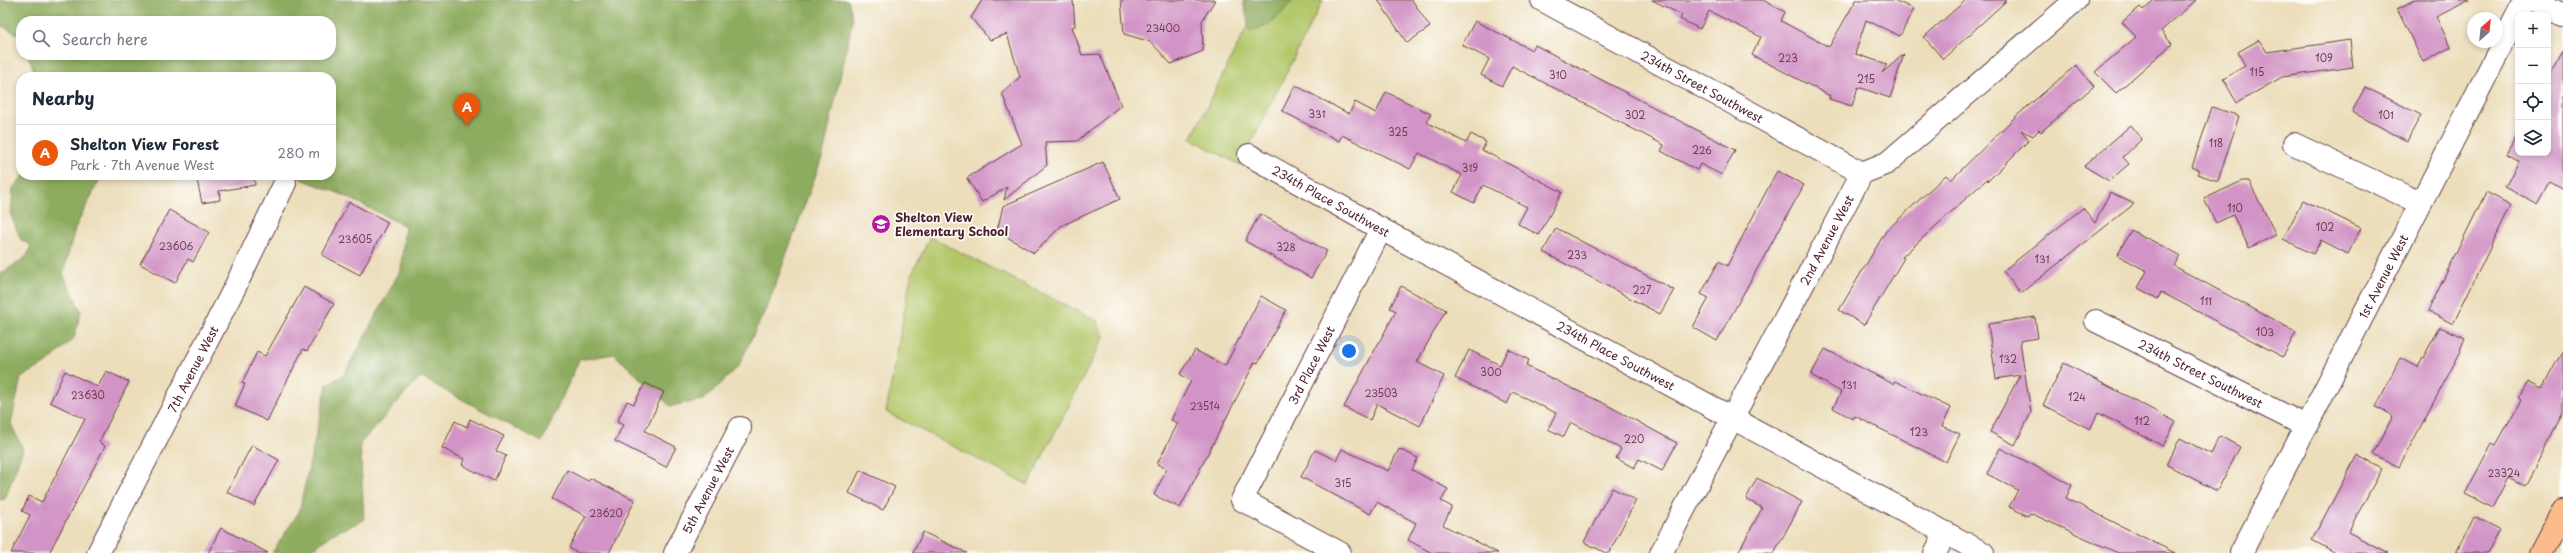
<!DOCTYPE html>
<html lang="en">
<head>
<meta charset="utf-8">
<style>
  :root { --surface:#fff; --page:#f6f6f7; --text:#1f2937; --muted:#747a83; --line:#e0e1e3; --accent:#ea580c }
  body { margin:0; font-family:"Playpen Sans",sans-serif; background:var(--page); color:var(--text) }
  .controls { position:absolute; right:12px; top:12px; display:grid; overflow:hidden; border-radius:8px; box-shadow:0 2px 6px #0003 }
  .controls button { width:36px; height:36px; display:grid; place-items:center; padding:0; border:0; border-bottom:1px solid var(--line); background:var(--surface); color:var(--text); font:20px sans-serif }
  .compass { position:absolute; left:2467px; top:12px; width:36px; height:36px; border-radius:50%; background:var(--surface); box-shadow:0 2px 6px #0003; rotate:27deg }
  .you { position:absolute; left:1349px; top:351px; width:14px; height:14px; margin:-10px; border:3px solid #fff; border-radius:50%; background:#1a73e8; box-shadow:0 0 0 6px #1a73e833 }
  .badge { display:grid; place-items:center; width:26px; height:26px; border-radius:50%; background:var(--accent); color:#fff; font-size:13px; font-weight:700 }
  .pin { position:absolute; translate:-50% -33px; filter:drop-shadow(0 1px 2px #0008) }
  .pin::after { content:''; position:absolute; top:21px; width:14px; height:12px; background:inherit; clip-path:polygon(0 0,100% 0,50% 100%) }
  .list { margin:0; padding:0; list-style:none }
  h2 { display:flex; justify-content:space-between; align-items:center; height:52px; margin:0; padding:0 16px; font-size:17px }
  h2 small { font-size:13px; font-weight:400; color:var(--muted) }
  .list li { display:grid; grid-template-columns:26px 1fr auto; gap:12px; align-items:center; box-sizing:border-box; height:56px; padding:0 16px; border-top:1px solid var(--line) }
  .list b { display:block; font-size:15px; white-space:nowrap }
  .list p { margin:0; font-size:13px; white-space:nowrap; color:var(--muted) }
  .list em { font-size:13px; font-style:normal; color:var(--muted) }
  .icon { flex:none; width:22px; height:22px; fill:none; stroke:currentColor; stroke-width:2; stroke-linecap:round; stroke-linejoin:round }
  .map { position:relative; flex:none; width:2563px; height:553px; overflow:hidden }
  .search { position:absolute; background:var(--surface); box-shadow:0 2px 6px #0003; left:16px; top:16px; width:320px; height:44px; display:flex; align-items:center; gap:10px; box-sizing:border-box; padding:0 14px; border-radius:16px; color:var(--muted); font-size:15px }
  .panel { position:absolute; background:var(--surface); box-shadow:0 2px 6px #0003; left:16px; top:72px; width:320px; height:108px; border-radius:16px }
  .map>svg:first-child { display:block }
  .green { fill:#b3c76b; stroke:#7e734b }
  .forest { fill:#8eac5f; stroke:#6c6645 }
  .building { fill:#d294c6 }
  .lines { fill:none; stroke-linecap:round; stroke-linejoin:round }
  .minor-casing { stroke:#623c41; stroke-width:24 }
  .major-casing { stroke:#623c41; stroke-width:24 }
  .minor { stroke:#fff; stroke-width:22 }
  .major { stroke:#fbbb8c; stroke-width:22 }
  .labels { text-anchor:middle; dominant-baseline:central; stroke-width:3.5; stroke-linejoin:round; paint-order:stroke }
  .number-label { font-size:10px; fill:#6c3c52 }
  .street-label { font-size:12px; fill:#4a1f2b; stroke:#fdfcf7 }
  .poi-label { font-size:12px; font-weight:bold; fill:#4a1f2b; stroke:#fdfcf7; text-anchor:start }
</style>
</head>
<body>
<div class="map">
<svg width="2563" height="553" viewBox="0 0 2563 553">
  <rect width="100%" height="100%" fill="#fdfcf7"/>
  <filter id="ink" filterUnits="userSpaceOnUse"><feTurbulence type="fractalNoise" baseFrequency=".025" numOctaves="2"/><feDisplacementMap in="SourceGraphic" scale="8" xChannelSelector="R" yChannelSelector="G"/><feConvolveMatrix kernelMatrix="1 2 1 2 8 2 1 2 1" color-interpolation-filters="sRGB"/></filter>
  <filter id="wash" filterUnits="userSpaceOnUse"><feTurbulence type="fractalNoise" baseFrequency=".012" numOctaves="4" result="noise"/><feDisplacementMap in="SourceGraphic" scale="16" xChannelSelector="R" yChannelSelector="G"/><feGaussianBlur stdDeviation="0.9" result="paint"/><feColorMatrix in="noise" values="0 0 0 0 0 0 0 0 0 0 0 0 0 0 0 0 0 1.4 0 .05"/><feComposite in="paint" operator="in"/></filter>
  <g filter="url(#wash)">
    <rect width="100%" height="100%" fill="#ecdebb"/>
    <g class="green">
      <polygon points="1260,0 1323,0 1240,165 1191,139"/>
      <polygon points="930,237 1097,321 1104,337 1028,485 886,412 911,276"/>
    </g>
    <g class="forest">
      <polygon points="0,0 848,0 853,19 823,155 769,302 738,367 704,400 670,406 614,354 579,360 542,442 420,377 360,444 364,520 334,533 308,553 272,553 299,512 327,384 344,375 401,269 405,226 341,194 301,179 296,175 331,175 331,77 36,77 28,55 331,55 331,21 21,21 21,36 0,25"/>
      <polygon points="1243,0 1294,0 1271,24 1250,32"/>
      <polygon points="24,175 102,175 75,228 63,274 81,311 74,338 48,362 21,378 11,424 23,449 5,499 0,500 0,277 1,274 27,256 31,245 21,240 11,216 13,188"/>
    </g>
    <g id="blocks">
      <g class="building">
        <polygon points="982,0 1073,0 1075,26 1072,27 1082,55 1100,54 1121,105 1077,141 1045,142 1047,165 1004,200 1007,187 982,202 967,178 1022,144 1002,93 1020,77 1007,34 990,40 971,18"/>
        <polygon points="1121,0 1215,0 1202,21 1203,51 1171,64 1151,42 1124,34"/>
        <polygon points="1378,0 1412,0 1430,27 1407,43"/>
        <polygon points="1652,0 1763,0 1785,12 1781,21 1829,47 1856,0 1894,0 1914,9 1900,36 1866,20 1855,54 1887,64 1882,73 1904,54 1890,98 1858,87 1852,106 1829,99 1830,96 1752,55 1761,37 1709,11 1700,29 1680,19 1682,15"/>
        <polygon points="1966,0 2007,0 1943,59 1924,37"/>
        <polygon points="2154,0 2196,0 2161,31 2172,44 2116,93 2095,72 2136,37 2122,22 2140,7 2143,10"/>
        <polygon points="2415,0 2470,0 2436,17 2451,47 2423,62 2397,9"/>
        <polygon points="1475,21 1532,50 1535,45 1735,150 1722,175 1700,164 1697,170 1661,151 1664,145 1512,66 1502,86 1481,75 1489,59 1462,45"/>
        <polygon points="2259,40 2267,52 2350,40 2353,67 2282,77 2237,103 2223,79 2245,66 2238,52"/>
        <polygon points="2563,50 2563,190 2549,182 2537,204 2505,187 2519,161 2506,154 2518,133 2518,153 2548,153 2548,77"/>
        <polygon points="2076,65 2094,86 2041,132 2039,130 2033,136 2021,130 2029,140 1988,181 1987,179 1902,257 1904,258 1864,325 1839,310 1886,231 1946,175 1951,180 2013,119"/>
        <polygon points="1295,85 1349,114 1355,102 1376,113 1386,92 1431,114 1426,122 1466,143 1471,134 1486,142 1482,150 1562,192 1539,235 1518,224 1527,207 1483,185 1474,203 1453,192 1462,175 1419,153 1410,169 1342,135 1339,141 1282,111"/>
        <polygon points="2365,87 2421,115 2407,141 2352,112"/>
        <polygon points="2212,107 2239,116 2218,181 2197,174 2199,170 2192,167"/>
        <polygon points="2131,125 2142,139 2123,157 2129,164 2109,181 2084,166"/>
        <polygon points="1103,162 1120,199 1061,226 1034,253 997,231 1003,206"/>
        <polygon points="1777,171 1804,185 1717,341 1693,327 1709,298 1701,294 1719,261 1727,266"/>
        <polygon points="196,175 254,175 255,185 219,191 220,200 202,203"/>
        <polygon points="2242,181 2249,181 2276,235 2249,248 2233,215 2216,223 2204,199"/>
        <polygon points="2110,192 2134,204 2021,293 2003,271 2083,208 2095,223"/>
        <polygon points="2486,192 2511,205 2453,324 2428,311"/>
        <polygon points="2303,200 2361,228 2348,254 2321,240 2313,254 2283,239"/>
        <polygon points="349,202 388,222 360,275 322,255"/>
        <polygon points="169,210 209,232 193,262 188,259 175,283 140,264"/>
        <polygon points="1260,214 1327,251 1311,278 1245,241"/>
        <polygon points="1556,228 1674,290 1660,314 1543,252"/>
        <polygon points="2131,230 2180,255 2174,266 2296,332 2283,357 2161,292 2158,299 2138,288 2147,271 2117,255"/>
        <polygon points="1401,286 1446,310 1417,362 1444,376 1420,426 1377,404 1370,420 1344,407 1396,311 1390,308"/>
        <polygon points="304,287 334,304 307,351 303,349 267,421 235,406 245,384 242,383 257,352 265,356"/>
        <polygon points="1261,296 1286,310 1258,363 1255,362 1180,508 1154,495 1167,469 1157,464 1178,423 1171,420 1191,381 1180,374 1195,350 1225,366"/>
        <polygon points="2035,317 2038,338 2020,341 2031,413 2015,445 1990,432 2020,375 1996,379 1988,324"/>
        <polygon points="2440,327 2465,338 2460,350 2461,351 2399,467 2373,454 2393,416 2376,407 2400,358 2418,367"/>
        <polygon points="1508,349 1529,360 1526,366 1607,405 1677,443 1662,471 1639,459 1634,468 1616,458 1621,449 1571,422 1564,437 1548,429 1556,413 1513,392 1507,404 1455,378 1469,350 1500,365"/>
        <polygon points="1825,349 1893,384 1895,381 1951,408 1942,426 1960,434 1946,462 1855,416 1853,419 1833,408 1841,392 1811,375"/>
        <polygon points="2563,350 2563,414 2525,486 2509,478 2493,508 2465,494 2492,443 2496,445 2521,400 2518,398 2528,382 2542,389"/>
        <polygon points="2064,363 2176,422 2163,446 2098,413 2090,429 2043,405"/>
        <polygon points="65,371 98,387 106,371 129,382 99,442 105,446 49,553 11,553 30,515 22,511 29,496 42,502 85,419 50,402"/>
        <polygon points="645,383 664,392 645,431 676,447 666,467 615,441 623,425 617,422 627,401 634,404"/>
        <polygon points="470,419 504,436 496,451 506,456 494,481 462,465 464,459 442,448 455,421 467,427"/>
        <polygon points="2220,436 2240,447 2217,491 2167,465 2180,438 2211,454"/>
        <polygon points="252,445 279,460 254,506 227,492"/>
        <polygon points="2000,448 2072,485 2066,498 2175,553 2118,553 2030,513 2028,516 2009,507 2018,490 1987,474"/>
        <polygon points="1342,449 1388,471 1399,449 1418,458 1412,470 1448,489 1441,501 1452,507 1443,525 1498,553 1432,553 1408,540 1416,523 1377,502 1370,514 1301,477 1315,450 1336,460"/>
        <polygon points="2357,455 2382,469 2348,532 2388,553 2336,553 2312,540"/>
        <polygon points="567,470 588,481 590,478 635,500 609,553 578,553 569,548 586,516 552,499"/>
        <polygon points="860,470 895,487 883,510 849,493"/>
        <polygon points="1757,478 1802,502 1774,553 1738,553 1762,508 1746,499"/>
        <polygon points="1612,488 1636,500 1609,553 1606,553 1584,542"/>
        <polygon points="2474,516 2499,529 2487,553 2456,553"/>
        <polygon points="221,528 268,553 208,553"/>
        <polygon points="923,532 967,553 913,553"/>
      </g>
    </g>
  </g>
  <g filter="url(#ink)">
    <use href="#blocks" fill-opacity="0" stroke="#623c41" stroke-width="1"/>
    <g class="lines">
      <g class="minor-casing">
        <g id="minor">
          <path id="s1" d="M1542,0L1862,173"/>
          <polyline points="2534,0 2563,15"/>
          <polyline points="2294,144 2420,203"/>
          <path id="s2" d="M1249,155L1381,229L1983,553"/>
          <path id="s3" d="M2096,321L2306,426"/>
          <path id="s4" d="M98,553L236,285L285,183"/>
          <path id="s5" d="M675,553L740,428"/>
          <path id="s6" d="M1340,553L1242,500L1381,229"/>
          <path id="s7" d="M1661,553L1862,173L1887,163L2076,0"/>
          <polyline points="1935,553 1946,533"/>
          <path id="s8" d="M2241,553L2525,0"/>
        </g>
      </g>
      <g class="major-casing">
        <polyline id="major" points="2541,553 2563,511"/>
      </g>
      <use href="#minor" class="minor"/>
      <use href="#major" class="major"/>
    </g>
  </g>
  <defs>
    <g id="school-disc" transform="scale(1)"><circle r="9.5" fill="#b5179e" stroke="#fdfcf7"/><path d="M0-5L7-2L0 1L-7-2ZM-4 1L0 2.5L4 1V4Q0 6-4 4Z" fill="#fff"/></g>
  </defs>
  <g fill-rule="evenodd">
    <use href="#school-disc" x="881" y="224"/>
  </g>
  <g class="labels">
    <g class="number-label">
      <text x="1163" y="27">23400</text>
      <text x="1788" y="57">223</text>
      <text x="2324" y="57">109</text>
      <text x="2257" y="71">115</text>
      <text x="1558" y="74">310</text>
      <text x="1866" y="78">215</text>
      <text x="1317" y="113">331</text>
      <text x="1635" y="114">302</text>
      <text x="2386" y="114">101</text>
      <text x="1398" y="131">325</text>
      <text x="2216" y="142">118</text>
      <text x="1702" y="149">226</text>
      <text x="1470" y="167">319</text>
      <text x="2235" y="207">110</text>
      <text x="2325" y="226">102</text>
      <text x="355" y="238">23605</text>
      <text x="176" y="245">23606</text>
      <text x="1286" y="246">328</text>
      <text x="1577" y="254">233</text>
      <text x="2042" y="258">131</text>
      <text x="1642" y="289">227</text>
      <text x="2206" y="300">111</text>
      <text x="2265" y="331">103</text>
      <text x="2008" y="358">132</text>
      <text x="1491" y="371">300</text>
      <text x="1849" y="384">131</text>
      <text x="1381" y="392">23503</text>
      <text x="88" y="394">23630</text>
      <text x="2077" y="396">124</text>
      <text x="1205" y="405">23514</text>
      <text x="2142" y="420">112</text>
      <text x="1919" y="431">123</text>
      <text x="1634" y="438">220</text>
      <text x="2504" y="472">23324</text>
      <text x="1343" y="482">315</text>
      <text x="606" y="512">23620</text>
    </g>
    <g class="street-label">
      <text stroke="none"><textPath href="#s1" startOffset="182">234th Street Southwest</textPath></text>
      <text stroke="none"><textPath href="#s2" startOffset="94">234th Place Southwest</textPath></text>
      <text stroke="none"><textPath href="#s7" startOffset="354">2nd Avenue West</textPath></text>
      <text stroke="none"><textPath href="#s8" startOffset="311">1st Avenue West</textPath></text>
      <text stroke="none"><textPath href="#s2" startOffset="418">234th Place Southwest</textPath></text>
      <text stroke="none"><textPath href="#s6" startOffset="263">3rd Place West</textPath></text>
      <text stroke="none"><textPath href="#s4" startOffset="207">7th Avenue West</textPath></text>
      <text stroke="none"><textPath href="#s3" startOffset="117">234th Street Southwest</textPath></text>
      <text stroke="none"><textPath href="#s5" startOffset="71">5th Avenue West</textPath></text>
    </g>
    <g class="poi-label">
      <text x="895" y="217">Shelton View<tspan x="895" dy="14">Elementary School</tspan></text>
    </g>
  </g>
</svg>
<div class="controls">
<button>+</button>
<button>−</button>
<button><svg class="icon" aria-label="locate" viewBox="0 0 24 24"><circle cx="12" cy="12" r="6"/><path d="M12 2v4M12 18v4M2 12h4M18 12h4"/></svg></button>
<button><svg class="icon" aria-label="layers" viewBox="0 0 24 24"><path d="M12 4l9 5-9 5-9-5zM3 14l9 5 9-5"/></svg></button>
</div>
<svg class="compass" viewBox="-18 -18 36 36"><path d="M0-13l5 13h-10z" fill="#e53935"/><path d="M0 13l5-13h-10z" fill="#747a83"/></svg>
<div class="you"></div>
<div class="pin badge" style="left:467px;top:126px">A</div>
<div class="search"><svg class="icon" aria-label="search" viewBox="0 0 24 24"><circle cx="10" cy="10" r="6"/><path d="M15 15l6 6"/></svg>Search here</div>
<section class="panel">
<h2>Nearby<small></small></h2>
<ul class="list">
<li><span class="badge">A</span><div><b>Shelton View Forest</b><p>Park · 7th Avenue West</p></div><em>280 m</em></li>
</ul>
</section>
</div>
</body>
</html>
